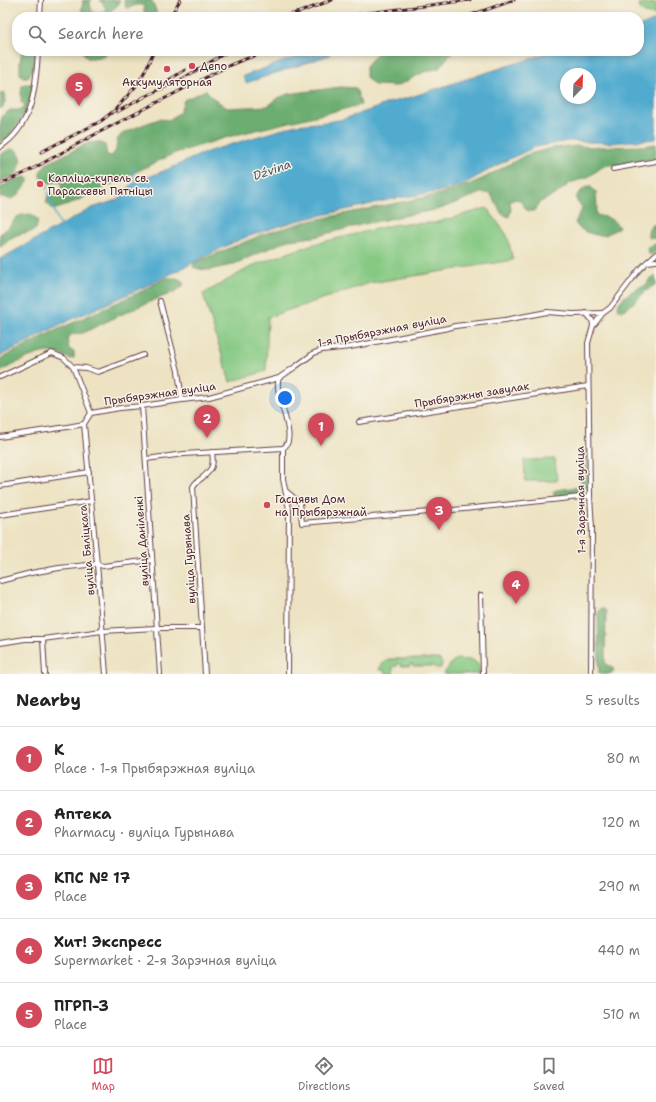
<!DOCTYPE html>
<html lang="en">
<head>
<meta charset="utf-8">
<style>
  :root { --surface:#fff; --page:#f2f2f2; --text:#222; --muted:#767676; --line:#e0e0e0; --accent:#d1495b }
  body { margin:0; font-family:"Shantell Sans",sans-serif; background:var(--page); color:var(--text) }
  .compass { position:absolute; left:560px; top:68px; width:36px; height:36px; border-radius:50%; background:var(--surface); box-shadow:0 2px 6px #0003; rotate:23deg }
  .you { position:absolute; left:285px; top:398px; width:14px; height:14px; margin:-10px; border:3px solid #fff; border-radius:50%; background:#1a73e8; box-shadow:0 0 0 6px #1a73e833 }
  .badge { display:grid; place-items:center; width:26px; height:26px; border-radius:50%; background:var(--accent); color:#fff; font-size:13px; font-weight:700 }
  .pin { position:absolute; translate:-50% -33px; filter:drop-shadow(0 1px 2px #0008) }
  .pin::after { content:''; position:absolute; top:21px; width:14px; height:12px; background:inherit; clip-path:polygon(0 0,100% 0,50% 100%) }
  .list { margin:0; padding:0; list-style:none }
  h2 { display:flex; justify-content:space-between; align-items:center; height:52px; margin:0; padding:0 16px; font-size:17px }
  h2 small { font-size:13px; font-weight:400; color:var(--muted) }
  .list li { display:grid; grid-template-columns:26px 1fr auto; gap:12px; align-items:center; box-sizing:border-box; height:64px; padding:0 16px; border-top:1px solid var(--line) }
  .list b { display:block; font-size:15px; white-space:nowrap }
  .list p { margin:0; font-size:13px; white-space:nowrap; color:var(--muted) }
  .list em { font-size:13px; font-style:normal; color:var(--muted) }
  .icon { flex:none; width:22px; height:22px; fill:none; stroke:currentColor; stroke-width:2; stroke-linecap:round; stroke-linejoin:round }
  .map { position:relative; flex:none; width:656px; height:674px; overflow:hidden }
  .search { position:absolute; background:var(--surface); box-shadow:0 2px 6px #0003; left:12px; right:12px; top:12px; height:44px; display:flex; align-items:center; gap:10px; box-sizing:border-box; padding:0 14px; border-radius:16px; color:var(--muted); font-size:15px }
  .sheet { height:372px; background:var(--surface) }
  nav { display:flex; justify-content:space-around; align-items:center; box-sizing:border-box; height:56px; border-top:1px solid var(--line); background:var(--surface); font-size:11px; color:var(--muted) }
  nav a { display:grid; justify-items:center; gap:2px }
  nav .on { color:var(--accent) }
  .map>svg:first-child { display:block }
  .green { fill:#86c983; stroke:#687457 }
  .forest { fill:#6cad71; stroke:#5b664e }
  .water { fill:#51abcf; stroke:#4e657d; fill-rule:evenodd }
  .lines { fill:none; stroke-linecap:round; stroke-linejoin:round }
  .stream { stroke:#51abcf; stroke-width:1.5 }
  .minor-casing { stroke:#623c42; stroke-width:6 }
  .minor { stroke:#fff; stroke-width:4 }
  .rail-casing { stroke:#4a1f2b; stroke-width:3 }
  .rail { stroke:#f7f3e8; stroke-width:1.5; stroke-dasharray:4.5; stroke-linecap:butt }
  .poi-dot { fill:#d1495b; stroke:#f7f3e8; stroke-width:1.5 }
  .labels { text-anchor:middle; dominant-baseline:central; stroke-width:3; stroke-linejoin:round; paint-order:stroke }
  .poi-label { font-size:11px; fill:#4a1f2b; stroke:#f7f3e8; text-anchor:start }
  .street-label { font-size:11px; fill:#4a1f2b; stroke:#f7f3e8 }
  .water-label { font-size:12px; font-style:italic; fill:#4d576d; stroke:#f7f3e8 }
</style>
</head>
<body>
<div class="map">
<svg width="656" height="674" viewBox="0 0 656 674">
  <rect width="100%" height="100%" fill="#f7f3e8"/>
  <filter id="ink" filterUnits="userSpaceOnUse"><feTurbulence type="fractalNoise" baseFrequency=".025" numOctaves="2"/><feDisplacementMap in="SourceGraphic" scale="8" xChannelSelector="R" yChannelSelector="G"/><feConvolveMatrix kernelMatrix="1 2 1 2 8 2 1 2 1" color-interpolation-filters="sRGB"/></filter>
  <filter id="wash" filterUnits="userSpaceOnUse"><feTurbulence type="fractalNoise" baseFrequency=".012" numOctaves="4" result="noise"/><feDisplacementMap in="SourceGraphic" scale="16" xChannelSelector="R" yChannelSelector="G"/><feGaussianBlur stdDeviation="0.9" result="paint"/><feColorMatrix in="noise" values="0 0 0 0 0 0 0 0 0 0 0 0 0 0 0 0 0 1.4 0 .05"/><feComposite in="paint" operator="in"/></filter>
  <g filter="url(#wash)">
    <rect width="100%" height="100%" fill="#ede3c3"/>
    <g class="green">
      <path d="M656,3V15C649,14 640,14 639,5Z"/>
      <polygon points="487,208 507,235 513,260 370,283 268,317 266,371 230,382 203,294 254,265 310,245 397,224 434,223"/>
      <polygon points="555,459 557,481 525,481 524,460"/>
      <path d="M389,659H439L442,663L441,668H436L433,666H413V664H410V666H401V664H397V666L393,667V674H385L384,670H379C380,666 385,661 389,659Z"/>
      <polygon points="456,659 473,660 479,665 480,674 444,674 452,662"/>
    </g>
    <g class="forest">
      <path d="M83,0H92L90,2C91,13 94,16 104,12L106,8L100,0H119L120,3L111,11L106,17H81Z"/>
      <path d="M124,0H151L154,5L158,17H144V6C135,2 134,8 126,8Z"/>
      <path d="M22,51H35C35,60 34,70 28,77H23L20,74V61Z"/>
      <path d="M82,51H108V52C102,58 95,58 87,58Z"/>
      <polygon points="379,51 453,51 439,68 424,72 397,86 374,85 366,77 366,66"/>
      <path d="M25,84H31L33,87C28,111 18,128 0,144V128L2,116L10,110H18L23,109L25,105L21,102V93L22,85Z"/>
      <polygon points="341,87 356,88 361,105 235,135 175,153 68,205 53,210 46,202 49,193 60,192 62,183 58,182 49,183 40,177 40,172 46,164 88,143 99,142 105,145 107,155 112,156 116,150 117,140 122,134 142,125 159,119 169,120 180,112 184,100 206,90 213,98 227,108 268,106 278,98 288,94"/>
      <path d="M3,92L5,93C5,100 6,106 0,109V101L1,100L0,93Z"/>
      <polygon points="656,144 656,158 604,166 588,177 570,183 555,195 540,202 534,211 527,211 521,201 517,199 510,201 511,210 509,217 502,214 490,193 481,193 440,209 413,214 364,224 314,237 288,240 232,265 209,270 199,269 193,267 194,263 264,234 305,222 436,195 470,184 484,178 526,155 552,148 578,146 596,147 643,146"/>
      <polygon points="10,149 16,150 21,156 21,161 18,172 13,177 0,180 0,155"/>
      <path d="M25,177L28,178L29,180C26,185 16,200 10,199C5,199 5,196 0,197V188C8,182 16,179 25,177Z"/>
      <path d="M586,187H591L596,192L597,208L596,214C600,217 602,216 606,217C611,219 617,223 619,228L605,235H596L586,232L579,228L575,223C577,217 582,212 582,207L577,202L576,197L580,192Z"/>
      <path d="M31,214L38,220L36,229C31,233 26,232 20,234C12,236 6,242 0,247V234L8,228L17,217L22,215Z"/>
      <path d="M656,224V239L648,237C648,230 649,226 656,224Z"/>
      <polygon points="656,244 656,252 650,255 648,253 647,247"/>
      <path d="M655,276L656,284L646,291L630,306L622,311L618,309C618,307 618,304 620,302C624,296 638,286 645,286L650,279Z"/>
      <path d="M166,278H176L183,281V286C174,294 163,296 152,301C129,310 106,322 83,333L73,334L67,338L69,349L74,352V358L70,359C66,357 61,354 56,353C41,348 13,365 0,372V359L48,334L140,292Z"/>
      <path d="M583,449L587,450C587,462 591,483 584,493L554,496L553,492L556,490L579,487C580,484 582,480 582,477C582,467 574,457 583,449Z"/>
      <polygon points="602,608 606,611 605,662 608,666 611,666 614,670 613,672 608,674 599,674 598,615 599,610"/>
    </g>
    <g class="water">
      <path d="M653,21H656V139L612,143L568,141L535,147L507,160L462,185L437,192L392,199L363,206L296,221L270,229L244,238L228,245L159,280L111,302L59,325L0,356V259L92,208L117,200L121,197L131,185L136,182L171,168L204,153L216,149L296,125L327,122L344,119L373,109L388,103L408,98L482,74L533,58L550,51H639V27ZM566,74H590V98H566Z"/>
      <polygon points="329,53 330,55 246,83 243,76 296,57"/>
    </g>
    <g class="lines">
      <g class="stream">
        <polyline points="134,165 132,171 136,182"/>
        <polyline points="46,185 48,188 47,189"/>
        <path d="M48,193C52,204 55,216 61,226"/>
      </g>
    </g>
  </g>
  <g filter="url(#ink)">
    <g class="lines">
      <g class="minor-casing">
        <g id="minor">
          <polyline points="40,17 41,0"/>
          <path d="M0,147C33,126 36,87 38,51"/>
          <polyline points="613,169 656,161"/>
          <polyline points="647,262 656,254"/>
          <polyline points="160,301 178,371 182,400"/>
          <polyline points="586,313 592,320 593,326"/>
          <polyline points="73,367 91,413"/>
          <polyline points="0,377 52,353 64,358 73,367 86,368 98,372 143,355"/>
          <path d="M279,378C272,393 300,439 283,448V479L289,509L288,674"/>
          <polyline points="142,406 160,674"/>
          <polyline points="359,422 588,386"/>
          <polyline points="84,424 97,564 106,674"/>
          <polyline points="0,437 67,427 84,424 91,413 120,408 142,406 182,400 209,397 279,378 295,367 314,353 322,350 350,347 448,328 455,326 505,320 547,312 573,314 603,313"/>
          <polyline points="146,459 184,454 283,448"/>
          <polyline points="0,486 89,472"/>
          <polyline points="286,491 300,503 302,523 464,509 590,496"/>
          <polyline points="0,515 92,501"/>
          <polyline points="0,581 31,573 59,568 97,564 103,566 152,560"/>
          <polyline points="481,595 483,674"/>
          <polyline points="43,639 45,674"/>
          <polyline points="0,643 25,639 43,639 102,631 156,628 202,628"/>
          <path d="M205,674L193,487C195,482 198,481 202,478C213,469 214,465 212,452"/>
          <polyline points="591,674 592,529 590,496 588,343 593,326 603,313 610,308 639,270 647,262 656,261"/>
        </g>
      </g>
      <use href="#minor" class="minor"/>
      <g class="rail-casing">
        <g id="rail">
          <polyline points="170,17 180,0"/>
          <polyline points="281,17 300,12 332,0"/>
          <polyline points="336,17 470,0"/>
          <polyline points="461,17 468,16 514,0"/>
          <polyline points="164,83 185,70"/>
          <polyline points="142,98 180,80 229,51"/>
          <polyline points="117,112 146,96"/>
          <polyline points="41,152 101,121 115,110 136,86 145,71 154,51"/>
          <path d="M0,184L25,173L92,136L226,67C240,60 254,56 269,51"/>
        </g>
      </g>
      <use href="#rail" class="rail"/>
    </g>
  </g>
  <g class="poi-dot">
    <circle cx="192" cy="66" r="4"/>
    <circle cx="167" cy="69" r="4"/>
    <circle cx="40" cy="184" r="4"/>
    <circle cx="267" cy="505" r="4"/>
  </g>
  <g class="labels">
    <g class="poi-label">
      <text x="200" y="66">Депо</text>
      <text x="167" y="82" text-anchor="middle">Аккумуляторная</text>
      <text x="48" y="178">Капліца-купель св.<tspan x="48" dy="13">Параскевы Пятніцы</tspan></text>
      <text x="275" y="499">Гасцявы Дом<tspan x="275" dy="13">на Прыбярэжнай</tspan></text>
    </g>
    <g class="street-label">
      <text transform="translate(382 331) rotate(-11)">1-я Прыбярэжная вуліца</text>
      <text transform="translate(160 394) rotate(-8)">Прыбярэжная вуліца</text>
      <text transform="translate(472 395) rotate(-9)">Прыбярэжны завулак</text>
      <text transform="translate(581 500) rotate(-91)">1-я Зарэчная вуліца</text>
      <text transform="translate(142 541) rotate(-94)">вуліца Даніленкі</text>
      <text transform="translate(87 550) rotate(-95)">вуліца Бяліцкага</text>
      <text transform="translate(189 559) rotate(-94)">вуліца Гурынава</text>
    </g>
    <g class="water-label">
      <text transform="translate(272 170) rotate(-19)">Dźvina</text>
    </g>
  </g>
</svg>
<svg class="compass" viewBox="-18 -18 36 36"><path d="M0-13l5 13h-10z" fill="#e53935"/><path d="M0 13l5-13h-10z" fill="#767676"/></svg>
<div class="you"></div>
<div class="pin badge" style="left:321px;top:446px">1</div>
<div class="pin badge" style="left:207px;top:438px">2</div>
<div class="pin badge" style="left:439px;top:530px">3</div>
<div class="pin badge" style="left:516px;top:604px">4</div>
<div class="pin badge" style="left:79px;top:106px">5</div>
<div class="search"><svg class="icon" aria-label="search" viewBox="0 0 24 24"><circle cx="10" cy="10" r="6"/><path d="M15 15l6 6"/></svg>Search here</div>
</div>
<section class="sheet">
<h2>Nearby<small>5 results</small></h2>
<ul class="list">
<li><span class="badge">1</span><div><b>К</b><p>Place · 1-я Прыбярэжная вуліца</p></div><em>80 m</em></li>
<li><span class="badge">2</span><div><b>Аптека</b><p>Pharmacy · вуліца Гурынава</p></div><em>120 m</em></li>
<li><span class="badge">3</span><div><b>КПС № 17</b><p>Place</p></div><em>290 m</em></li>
<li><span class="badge">4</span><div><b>Хит! Экспресс</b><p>Supermarket · 2-я Зарэчная вуліца</p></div><em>440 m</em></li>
<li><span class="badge">5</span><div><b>ПГРП-3</b><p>Place</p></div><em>510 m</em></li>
</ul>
</section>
<nav>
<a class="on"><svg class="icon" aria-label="map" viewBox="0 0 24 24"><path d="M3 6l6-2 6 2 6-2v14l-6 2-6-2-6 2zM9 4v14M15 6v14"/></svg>Map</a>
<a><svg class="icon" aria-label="directions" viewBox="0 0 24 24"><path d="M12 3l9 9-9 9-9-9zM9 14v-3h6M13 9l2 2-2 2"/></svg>Directions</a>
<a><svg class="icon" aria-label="saved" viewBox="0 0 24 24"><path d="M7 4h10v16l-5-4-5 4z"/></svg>Saved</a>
</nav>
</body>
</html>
